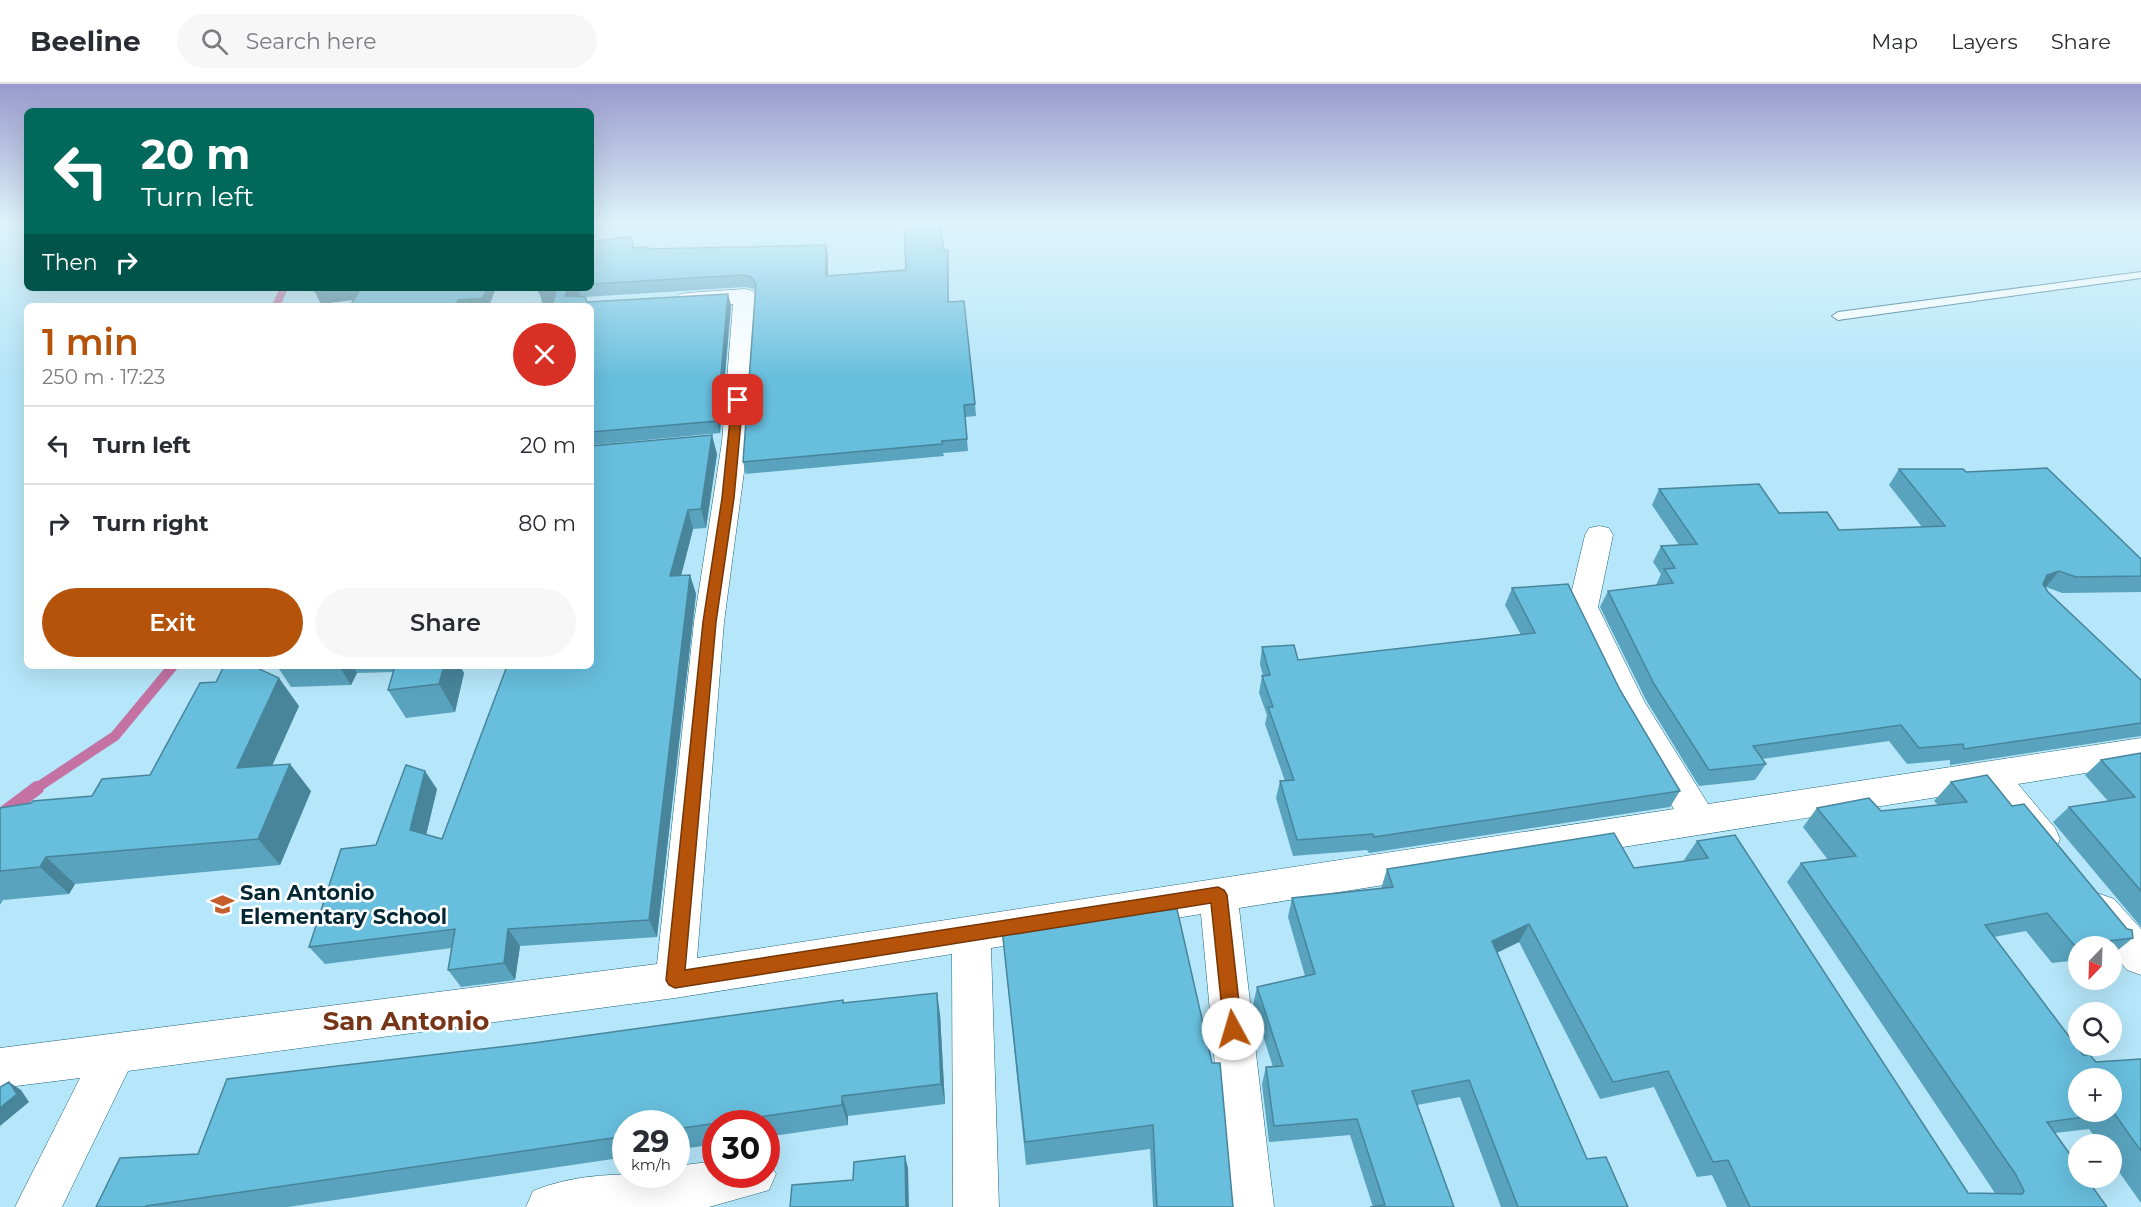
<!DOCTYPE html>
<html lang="en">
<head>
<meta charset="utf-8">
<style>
	:root { --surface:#fff; --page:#f7f7f7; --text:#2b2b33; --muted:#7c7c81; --line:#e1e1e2; --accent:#b45309 }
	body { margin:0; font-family:Montserrat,sans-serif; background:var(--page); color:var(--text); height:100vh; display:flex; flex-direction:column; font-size:22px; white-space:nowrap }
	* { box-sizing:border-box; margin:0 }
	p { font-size:20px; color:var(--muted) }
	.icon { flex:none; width:33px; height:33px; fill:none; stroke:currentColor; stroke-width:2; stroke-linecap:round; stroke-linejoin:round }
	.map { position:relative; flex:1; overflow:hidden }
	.drawer { position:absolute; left:24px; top:219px; width:570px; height:366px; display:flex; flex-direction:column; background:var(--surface); border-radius:9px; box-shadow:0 6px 24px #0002 }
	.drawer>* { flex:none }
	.banner { position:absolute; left:24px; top:24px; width:570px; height:183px; border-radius:9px; box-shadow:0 6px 24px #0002; background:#00695c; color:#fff; overflow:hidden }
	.needle { width:39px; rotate:203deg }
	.buttons { position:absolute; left:2068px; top:852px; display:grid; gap:12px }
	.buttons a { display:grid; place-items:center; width:54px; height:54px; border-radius:50%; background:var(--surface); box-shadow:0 6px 24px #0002; font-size:30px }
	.speed { position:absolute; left:612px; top:1026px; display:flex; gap:12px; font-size:30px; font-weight:700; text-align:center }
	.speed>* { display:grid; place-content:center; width:78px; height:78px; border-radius:50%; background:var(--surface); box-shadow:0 6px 24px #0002; line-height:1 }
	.speed small { font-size:15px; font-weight:400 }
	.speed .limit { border:9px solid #d22; background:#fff; color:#111 }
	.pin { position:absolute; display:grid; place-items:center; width:51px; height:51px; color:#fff; margin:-26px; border-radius:12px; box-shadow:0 3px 9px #0006 }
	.me { position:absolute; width:66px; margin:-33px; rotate:354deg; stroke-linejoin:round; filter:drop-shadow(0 0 4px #0008) }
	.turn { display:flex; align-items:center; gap:21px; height:126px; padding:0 18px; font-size:27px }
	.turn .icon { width:78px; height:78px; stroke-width:2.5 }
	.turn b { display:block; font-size:42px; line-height:51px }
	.then { display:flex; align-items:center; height:57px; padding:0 18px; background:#0003; gap:12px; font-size:22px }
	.round { display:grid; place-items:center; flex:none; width:63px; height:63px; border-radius:32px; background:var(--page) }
	.summary { display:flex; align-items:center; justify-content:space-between; height:102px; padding:0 18px }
	h1 { font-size:36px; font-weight:600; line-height:45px; color:var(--accent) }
	.cta { display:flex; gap:12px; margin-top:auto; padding:12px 18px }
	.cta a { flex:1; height:69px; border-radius:36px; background:var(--accent); color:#fff; font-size:24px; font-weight:600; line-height:69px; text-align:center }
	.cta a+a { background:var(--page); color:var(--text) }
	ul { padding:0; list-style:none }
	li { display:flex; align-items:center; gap:18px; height:78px; padding:0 18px; border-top:2px solid var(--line) }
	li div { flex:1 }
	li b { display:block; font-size:22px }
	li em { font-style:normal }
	header { display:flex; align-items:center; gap:36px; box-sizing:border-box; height:84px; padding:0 30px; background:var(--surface); border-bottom:2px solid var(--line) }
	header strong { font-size:28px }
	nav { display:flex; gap:33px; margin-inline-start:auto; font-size:21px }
	.search { width:420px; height:54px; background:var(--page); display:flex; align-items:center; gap:15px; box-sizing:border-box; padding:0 21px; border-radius:33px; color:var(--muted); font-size:22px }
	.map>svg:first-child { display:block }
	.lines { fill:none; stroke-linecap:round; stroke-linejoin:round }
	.stream-far2 { stroke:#c372a3; stroke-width:8 }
	.stream-far1 { stroke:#c372a3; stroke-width:10 }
	.stream { stroke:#c372a3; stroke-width:14 }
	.lane-casing { stroke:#1d6379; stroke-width:2 }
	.street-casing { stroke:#1d6379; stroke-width:1 }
	.lane { fill:#fff; fill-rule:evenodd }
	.street { fill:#fff; fill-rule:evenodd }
	.wall { fill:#59a3be }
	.shaded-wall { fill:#48859b }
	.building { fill:#67bedd; stroke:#48859b; stroke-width:1.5; fill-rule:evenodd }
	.route { fill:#b45309; stroke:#753606; stroke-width:1.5 }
	.labels { text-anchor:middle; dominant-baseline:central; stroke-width:5; stroke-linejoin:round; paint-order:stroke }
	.near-poi-label { font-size:21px; font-weight:bold; fill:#002733; stroke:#fefefe; text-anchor:start }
	.near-quarter-label { font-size:26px; font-weight:bold; fill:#763517; stroke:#fefefe }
</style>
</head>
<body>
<header>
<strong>Beeline</strong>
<div class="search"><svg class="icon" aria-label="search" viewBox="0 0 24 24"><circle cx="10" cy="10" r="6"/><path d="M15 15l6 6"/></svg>Search here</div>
<nav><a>Map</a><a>Layers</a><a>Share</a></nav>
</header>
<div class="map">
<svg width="2141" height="1123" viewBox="0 0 2141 1123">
	<rect width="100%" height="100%" fill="#b5e6f9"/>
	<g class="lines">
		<path class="stream-far2" d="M276 222 284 204"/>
		<path class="stream-far1" d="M35 705 115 652 173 582"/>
		<path class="stream" d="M0 732 37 704"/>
		<defs>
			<path id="lane" d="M2141 188V194L1838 236 1832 232 1838 228Z"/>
			<path id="street" d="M745 205 753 207 756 212 748 358 724 538 697 874 1674 725 1613 622 1568 523 1585 451 1589 444 1599 442 1609 444 1613 451 1598 523 1644 617 1708 720 2141 654V680L2018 700 2055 744 2060 755 2055 766 2042 770 2029 766 1982 706 1239 824 1274 1123H1228L1201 830 991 864 999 1123H953L952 870 675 914 128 987 62 1123H15L80 994 0 1004V964L657 880 694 538 722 358 733 220 686 223 678 221 675 216 678 211 686 209Z
				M2100 810 2114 815 2141 845V891L2127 886 2112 868V862H2107L2086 839 2081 827 2086 815Z
				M766 1073 776 1090 769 1106 709 1123H526L533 1107C578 1088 629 1090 676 1090V1082L716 1077V1090H766Z"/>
		</defs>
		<use href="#lane" class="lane-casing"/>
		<use href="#street" class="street-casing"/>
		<use href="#lane" class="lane"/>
		<use href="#street" class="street"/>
	</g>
	<path class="wall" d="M591 158 648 165 828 173V192L906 186 944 166 948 178 949 218 975 320 976 332 965 333 968 367 943 369 944 372 746 390 743 378 755 208 754 205 745 203 585 213 587 218 731 221 720 349 592 361 591 222 553 219 543 220 539 208 540 204H591Z
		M717 370 706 444 693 445 681 492 690 491 696 510 657 853 520 862 515 896 461 903 448 886 452 864 325 880 309 863 376 761 437 705 426 751 442 755Z
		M1899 385 1966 388 2141 492V508L2062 509 2046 503H2045L2048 508 2141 596V652L1950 681V676L1907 680 1889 657 1762 675 1766 680 1755 696 1699 702 1646 616 1600 523 1608 507 1656 501 1661 490 1653 478 1661 462 1679 461 1652 421 1659 405 1779 429 1839 446 1922 443 1889 401Z
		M1512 504 1620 606 1680 707 1670 723 1369 769 1367 766 1293 772 1276 714 1280 697H1285L1265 640 1267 631 1259 609 1262 592H1263L1260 580 1262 563 1298 576 1521 551 1505 521Z
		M277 582H460L464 589 455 628 406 634 388 606 394 588 357 589 351 601 291 603Z
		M299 622 272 681 311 707 280 781 75 800 69 810 3 816 0 821V724L92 712 150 691Z
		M2141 669V843L2053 738 2069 723 2108 717 2085 691 2101 676Z
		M1951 698 2012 722 2133 854 2112 871V862H2079V876L2052 879 2026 847 1994 853 2083 971 2096 978 2141 975V1119L2112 1078V1060H2100L2089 1045 2055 1049 2107 1123H1727L1712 1091 1697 1093 1654 1003 1600 1015 1519 858 1497 869 1587 1075 1628 1123H1501L1460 1013 1417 1021 1454 1123H1373L1350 1051 1269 1058 1262 1000 1266 983H1273L1253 921 1257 903 1305 892 1288 833 1292 814 1381 805 1387 785 1634 784 1685 777 1684 776 1697 757 1968 1109 1995 1110 1993 1106 1787 798 1801 779 1828 776 1803 743 1817 724 1881 727 1938 721 1934 717Z
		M1002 845 1233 1123H1153L1150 1065 1026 1081Z
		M844 919 940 930 945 1020 848 1032V1041L766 1053V1040H716V1060L676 1066V1040H626V1073L288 1123H96L198 1070 533 959Z"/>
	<path class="shaded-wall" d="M826 161 828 173V204L826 192Z
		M348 204H363L368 214 321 220 315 208Z
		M487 204H496L489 222H456L458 216Z
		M567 204H578L581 213 565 212Z
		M556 206 560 218 543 220 539 208Z
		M728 210 731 221 720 349 717 337Z
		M712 351 717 370 706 444 701 425Z
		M688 426 693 445 676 511 670 492Z
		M2059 487 2046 503 2034 507 2047 491Z
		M690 491 696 510 657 853 649 836Z
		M339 582H353L357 589 351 601Z
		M444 582H460L464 589 455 628 439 600Z
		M279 594 299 622 259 711 237 684Z
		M290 680 311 707 280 781 258 755Z
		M425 687 437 705 423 764 410 746Z
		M46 773 75 800 69 810 40 783Z
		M1529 840 1519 858 1483 875 1492 857Z
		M508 845 520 862 515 896 504 879Z
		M937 909 940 930 945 1020 941 1000Z
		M9 998 21 1006 29 1018 0 1042V1024Z
		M842 1012 848 1032V1041L842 1021Z
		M905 1072 908 1084 909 1123H906Z"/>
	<path class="building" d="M904 138H940L944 166H948V218L964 217 975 320 964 321 967 355 942 357V360L743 378 756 200 751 193 742 191 591 200V158L631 152 633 164 648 163 647 165 826 161V192L906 186Z
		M317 204H348L315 208Z
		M361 204H487L483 214 458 216 456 222H350Z
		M540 204H568L565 212 585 213 587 218 728 210 717 337 591 348V222H552L556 206 539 208Z
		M712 351 701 425 688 426 670 492 690 491 649 836 508 845 504 879 448 886 455 845 309 863 341 765 376 761 406 681 425 687 410 746 442 755 507 582H591V362Z
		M2047 384 2141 475V492L2076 493 2059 487 2047 491 2043 500 2048 508 2141 596V639L1964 665 1963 660 1919 664 1901 641 1753 662 1766 680 1709 686 1654 600 1608 507 1673 499 1664 485 1675 484 1661 462 1697 460 1659 405 1759 400 1779 429 1827 428 1839 446 1945 442 1899 385H1963L1966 388Z
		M1568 500 1620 606 1680 707 1374 753 1373 750 1297 756 1280 697 1294 696 1268 623H1273L1262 592 1270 591 1262 563 1294 561 1298 576 1535 549 1512 504Z
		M224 582H253L279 594 237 684 290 680 258 755 46 773 40 783 0 787V724L31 719 33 717 92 712 102 695 150 691 200 599 216 598Z
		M395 582H444L439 600 388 606Z
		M2141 669V807L2069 723 2135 713 2101 676Z
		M1987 691 2012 722 2024 720 2127 845 2132 846 2133 854 2074 861 2047 829 1985 841 2083 971H2090L2096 978 2141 975V1067L2114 1029 2047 1038 2079 1083V1094H2086L2107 1123H1750L1728 1076 1713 1078 1668 987 1613 998 1529 840 1492 857 1587 1075 1606 1073 1628 1123H1518L1469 996 1412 1007 1454 1123H1370L1385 1121 1357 1035 1274 1042 1266 983 1283 982 1257 903 1315 890 1292 814 1393 803 1387 785 1614 749 1634 784 1708 774 1697 757 1735 751 1968 1109 2022 1110 2024 1107 2016 1091 1801 779 1856 772 1817 724 1869 714 1881 727 1967 718 1951 698ZM2079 994H2112V1028H2079Z
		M1177 825 1212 979H1220L1233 1123H1157L1153 1041 1025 1058 1002 845Z
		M937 909 941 1000 842 1012V1021L676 1045V1040H626V1052L146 1122 145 1123H96L120 1074 198 1070 227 995 533 959 843 916V919Z
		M9 998 17 1010 0 1024V1003Z
		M905 1072 906 1123H790L792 1101 853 1096 854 1078Z"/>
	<linearGradient id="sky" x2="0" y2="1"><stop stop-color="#999acc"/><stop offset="0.47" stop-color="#def4fc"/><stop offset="1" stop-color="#def4fc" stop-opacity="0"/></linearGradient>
	<rect width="2141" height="295" fill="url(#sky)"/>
	<path class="route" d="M738 313 743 316 734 414 716 538 685 886 1218 803 1224 806 1227 811 1242 945 1239 951 1233 953 1226 951 1224 945 1211 819 675 904 669 901 666 896 703 538 722 414 732 316Z"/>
	<defs>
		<symbol id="school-bare" viewBox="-9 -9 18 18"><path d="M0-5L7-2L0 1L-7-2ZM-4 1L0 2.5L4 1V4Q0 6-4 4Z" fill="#c45e2f" stroke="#fefefe" stroke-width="2.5" paint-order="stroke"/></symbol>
	</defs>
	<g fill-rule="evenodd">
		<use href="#school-bare" x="206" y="804" width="33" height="33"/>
	</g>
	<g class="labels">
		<g class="near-poi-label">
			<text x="240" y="808">San Antonio<tspan x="240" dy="24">Elementary School</tspan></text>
		</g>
		<g class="near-quarter-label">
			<text x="406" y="937">San Antonio</text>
		</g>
	</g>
</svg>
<div class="buttons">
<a><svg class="needle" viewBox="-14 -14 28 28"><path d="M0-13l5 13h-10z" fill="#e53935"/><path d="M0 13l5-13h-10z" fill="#7c7c81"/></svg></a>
<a><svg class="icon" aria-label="search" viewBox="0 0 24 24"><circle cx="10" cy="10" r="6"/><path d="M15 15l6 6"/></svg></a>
<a>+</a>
<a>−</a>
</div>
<div class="speed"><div>29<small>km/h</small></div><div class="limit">30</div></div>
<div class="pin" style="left:738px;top:316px;background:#d93025"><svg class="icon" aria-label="arrive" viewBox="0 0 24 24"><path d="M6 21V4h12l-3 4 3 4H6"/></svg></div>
<svg class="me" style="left:1233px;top:945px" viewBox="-20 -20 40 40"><circle r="19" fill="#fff"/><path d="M0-13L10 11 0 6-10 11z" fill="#b45309"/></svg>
<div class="banner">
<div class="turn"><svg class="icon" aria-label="left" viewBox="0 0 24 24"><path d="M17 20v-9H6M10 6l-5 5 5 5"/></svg><div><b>20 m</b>Turn left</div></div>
<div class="then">Then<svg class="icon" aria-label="right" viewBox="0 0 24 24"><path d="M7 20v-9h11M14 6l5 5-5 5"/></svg></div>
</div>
<section class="drawer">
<div class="summary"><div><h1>1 min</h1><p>250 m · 17:23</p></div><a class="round" style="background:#d93025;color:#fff"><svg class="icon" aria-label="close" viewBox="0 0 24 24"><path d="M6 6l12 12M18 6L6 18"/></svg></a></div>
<ul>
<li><svg class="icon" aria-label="left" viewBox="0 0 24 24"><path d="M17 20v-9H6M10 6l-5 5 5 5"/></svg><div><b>Turn left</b></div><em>20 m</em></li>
<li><svg class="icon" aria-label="right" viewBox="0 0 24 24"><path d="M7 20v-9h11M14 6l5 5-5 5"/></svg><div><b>Turn right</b></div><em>80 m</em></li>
</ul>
<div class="cta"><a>Exit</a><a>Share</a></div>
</section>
</div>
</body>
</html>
